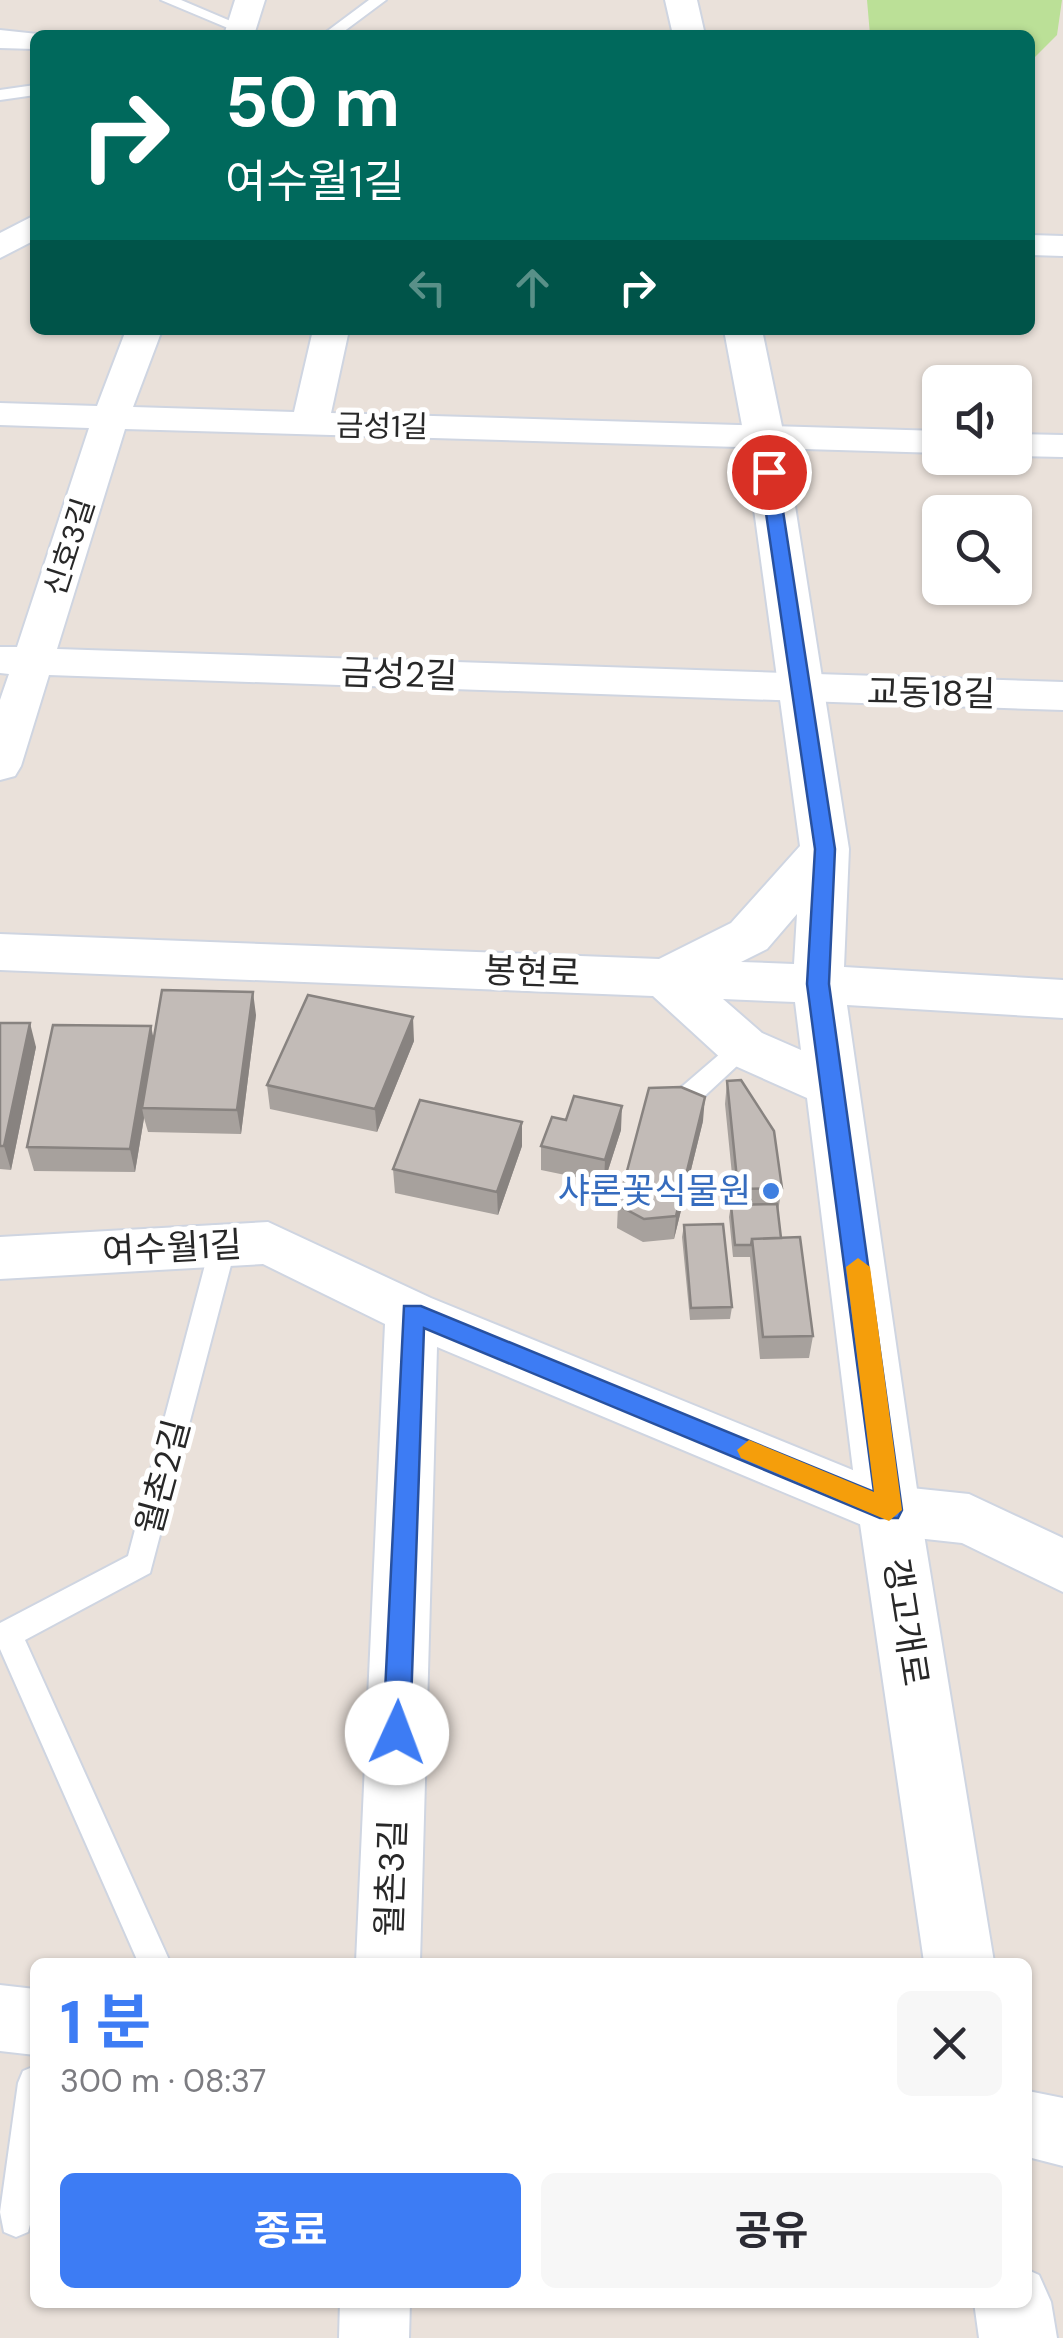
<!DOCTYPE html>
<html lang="ko">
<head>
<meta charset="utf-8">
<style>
	:root { --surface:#fff; --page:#f7f7f7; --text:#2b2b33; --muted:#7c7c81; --accent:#3d7cf4 }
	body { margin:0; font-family:"DM Sans","Noto Sans KR",sans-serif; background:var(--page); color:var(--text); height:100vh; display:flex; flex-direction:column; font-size:38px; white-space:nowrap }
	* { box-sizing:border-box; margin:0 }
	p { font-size:32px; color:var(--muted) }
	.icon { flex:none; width:55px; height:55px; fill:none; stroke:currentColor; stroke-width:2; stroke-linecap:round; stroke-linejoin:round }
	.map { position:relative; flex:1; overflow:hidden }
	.panel { position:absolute; left:30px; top:1958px; width:1002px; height:350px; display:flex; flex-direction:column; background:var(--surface); border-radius:15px; box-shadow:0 2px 8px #0004 }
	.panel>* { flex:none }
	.hud { position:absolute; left:30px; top:30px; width:1005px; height:305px; border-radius:15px; box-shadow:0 2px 8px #0004; background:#00695c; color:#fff; overflow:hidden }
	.tools { position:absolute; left:922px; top:365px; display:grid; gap:20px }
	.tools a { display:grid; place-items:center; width:110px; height:110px; border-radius:15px; background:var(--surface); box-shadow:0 2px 8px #0004; font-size:50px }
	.pin { position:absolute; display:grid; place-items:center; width:85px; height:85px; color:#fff; margin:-42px; border:5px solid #fff; border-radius:50%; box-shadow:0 2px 10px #0007 }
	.me { position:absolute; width:110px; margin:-55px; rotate:2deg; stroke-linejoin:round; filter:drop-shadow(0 0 8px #0008) }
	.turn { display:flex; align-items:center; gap:35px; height:210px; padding:0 30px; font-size:45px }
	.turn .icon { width:130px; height:130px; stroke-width:2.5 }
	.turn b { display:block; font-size:70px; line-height:85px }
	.lanes { display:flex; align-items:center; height:95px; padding:0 30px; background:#0003; justify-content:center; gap:50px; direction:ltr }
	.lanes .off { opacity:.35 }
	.round { display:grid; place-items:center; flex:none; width:105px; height:105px; border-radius:15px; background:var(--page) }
	.overview { display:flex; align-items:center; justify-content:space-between; height:170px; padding:0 30px }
	h1 { font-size:60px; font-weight:700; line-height:75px; color:var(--accent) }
	.cta { display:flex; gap:20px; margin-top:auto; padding:20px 30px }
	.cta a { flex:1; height:115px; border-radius:15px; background:var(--accent); color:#fff; font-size:40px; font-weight:700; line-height:115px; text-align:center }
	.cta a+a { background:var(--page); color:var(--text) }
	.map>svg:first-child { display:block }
	.green { fill:#bbe097 }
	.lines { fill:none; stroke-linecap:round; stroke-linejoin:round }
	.lane-casing { stroke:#cfd5e1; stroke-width:4 }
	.street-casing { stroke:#cfd5e1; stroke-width:4 }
	.secondary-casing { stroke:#cfd5e1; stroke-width:4 }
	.lane { fill:#fff; fill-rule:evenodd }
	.street { fill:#fff; fill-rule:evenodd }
	.secondary { fill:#fff; fill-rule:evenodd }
	.wall { fill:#a7a19d }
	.shaded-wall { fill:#888380 }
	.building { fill:#c2bbb7; stroke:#888380; stroke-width:2.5 }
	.route { fill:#3d7cf4; stroke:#28519f; stroke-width:2.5 }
	.slow { fill:#f59e0b }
	.shop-dot { fill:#3f7fe0; stroke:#fff; stroke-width:4 }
	.labels { text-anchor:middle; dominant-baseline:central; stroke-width:10; stroke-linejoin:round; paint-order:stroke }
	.far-street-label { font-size:30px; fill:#282828; stroke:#fff }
	.street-label { font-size:35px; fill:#282828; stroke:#fff }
	.shop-label { font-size:35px; fill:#366cbe; stroke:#fff; text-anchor:end }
</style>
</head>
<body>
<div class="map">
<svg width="1063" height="2338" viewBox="0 0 1063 2338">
	<rect width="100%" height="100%" fill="#eae1da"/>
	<path class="green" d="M867 0H1062L1057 35 1030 62V35H870Z"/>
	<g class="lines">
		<defs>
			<path id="lane" d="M161 0H181L247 28 235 31Z
				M369 0H386L339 35H322Z
				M35 85V95L0 100V90Z
				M743 1038 755 1047 751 1053 696 1104H678L675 1097 678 1090 735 1041Z
				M223 1236 232 1239 236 1246 150 1573 25 1640 170 1962H138L0 1649V1623L128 1556 210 1246 214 1239Z
				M35 2066V2206L28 2232 16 2237 4 2232 0 2212 18 2083 23 2071Z"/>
			<path id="street" d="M235 0H265L254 35H224Z
				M0 30 47 35H35V49L0 48Z
				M35 215V240L0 258V233Z
				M1030 235 1063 236V256L1030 255Z
				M126 330H162L133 407 294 412 313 330H349L331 413 940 431V453L125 429 57 649 1063 682V710L49 675 21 766 15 776 0 780V700L9 674 0 673V647H17L89 428 0 425V403L97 406Z
				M1015 434 1063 435V457L1015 456Z
				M268 1222 431 1298 892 1486 969 1494 1063 1538V1592L962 1543 889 1535 869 1528 437 1347 420 1962H356L385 1324 263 1264 0 1279V1237Z
				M0 1985 35 1989V2055L0 2051Z
				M1028 2091 1063 2098V2166L1028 2157Z
				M340 2302H410L409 2338H339Z"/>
			<path id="secondary" d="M665 0H697L705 35H673Z
				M724 330H762L784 436 849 849 844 967 1063 980V1018L847 1005 920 1510 994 1962H924L858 1510 807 1098 724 1061 653 996 0 970V934L659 959 731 923 800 846 744 436ZM797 914 794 964 741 962 767 949ZM723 999 795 1002 801 1050 762 1033Z
				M1028 2270 1039 2275 1051 2302 1057 2338H979L974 2302H1028Z"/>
		</defs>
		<use href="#lane" class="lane-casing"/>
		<use href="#street" class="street-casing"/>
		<use href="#secondary" class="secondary-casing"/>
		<use href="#lane" class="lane"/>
		<use href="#street" class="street"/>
		<use href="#secondary" class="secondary"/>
	</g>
	<path class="wall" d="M256 1015 241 1134 148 1132 144 1118 135 1172 34 1171 27 1147 154 1039Z
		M0 1023 36 1047 11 1170 0 1169Z
		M414 1041 377 1132 270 1109 267 1085Z
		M727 1081 782 1188 778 1211 781 1238 813 1336 809 1358 760 1359 750 1257H733L729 1217 731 1205H735L725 1104Z
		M703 1121 674 1239 643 1242 617 1228 618 1205Z
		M621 1130 604 1183 541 1170V1146Z
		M522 1146 498 1215 395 1193 393 1169Z
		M684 1225 732 1307 730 1319 690 1320 682 1237Z"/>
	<path class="shaded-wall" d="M253 992 256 1015 241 1134 237 1110Z
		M413 1017 414 1041 377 1132 375 1109Z
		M30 1023 36 1047 11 1170 4 1146Z
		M151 1026 156 1050 142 1108 144 1118 135 1172 130 1149Z
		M705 1097 703 1121 674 1239 676 1216Z
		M622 1106 621 1130 604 1183 605 1160Z
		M522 1122V1146L498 1215 497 1192Z"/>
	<path class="building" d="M162 990 253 992 237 1110 142 1108Z
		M308 995 413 1017 375 1109 267 1085Z
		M0 1023H30L4 1146H0Z
		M53 1025 151 1026 130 1149 27 1147Z
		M741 1080 774 1131 782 1188 738 1189 727 1081Z
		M681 1087 705 1097 676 1216 644 1219 618 1205 649 1088Z
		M574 1096 622 1106 605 1160 541 1146 552 1117 566 1120Z
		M420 1100 522 1122 497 1192 393 1169Z
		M777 1204 781 1238 752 1239 751 1245H735L731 1205Z
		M723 1224 732 1307 691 1308 684 1225Z
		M800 1237 813 1336 763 1337 752 1239Z"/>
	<path class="route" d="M769 467 777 472 835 849 829 984 902 1510 898 1518H880L424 1328 410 1733 406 1742 397 1746 387 1742 383 1733 404 1306H421L874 1492 807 984 815 849 760 472Z"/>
	<path class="slow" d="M858 1258 870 1267 902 1510 889 1521 741 1458 737 1450 749 1440 874 1492 846 1267Z"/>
	<circle class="shop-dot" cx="771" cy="1191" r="10"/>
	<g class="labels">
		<g class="far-street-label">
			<text transform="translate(382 426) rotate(1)">금성1길</text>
			<text transform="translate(69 547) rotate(-72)">신호3길</text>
		</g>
		<g class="street-label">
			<text transform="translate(399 674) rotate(2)">금성2길</text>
			<text transform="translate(931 693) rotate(1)">교동18길</text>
			<text transform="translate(532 972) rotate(2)">봉현로</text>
			<text transform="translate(172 1248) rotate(-3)">여수월1길</text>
			<text transform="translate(163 1477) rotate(-75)">월촌2길</text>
			<text transform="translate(906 1622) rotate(81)">갱고개로</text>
			<text transform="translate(391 1878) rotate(-88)">월촌3길</text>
		</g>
		<g class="shop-label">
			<text x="751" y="1191">샤론꽃식물원</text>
		</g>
	</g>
</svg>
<div class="tools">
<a><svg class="icon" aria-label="sound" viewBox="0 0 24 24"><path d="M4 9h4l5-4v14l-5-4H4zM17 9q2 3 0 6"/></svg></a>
<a><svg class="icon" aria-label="search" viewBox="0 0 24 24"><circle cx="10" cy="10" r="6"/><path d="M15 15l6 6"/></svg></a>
</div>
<div class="pin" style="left:769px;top:472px;background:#d93025"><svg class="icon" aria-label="arrive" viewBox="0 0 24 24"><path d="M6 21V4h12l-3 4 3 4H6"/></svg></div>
<svg class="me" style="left:397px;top:1733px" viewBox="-20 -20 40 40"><circle r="19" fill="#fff"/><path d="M0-13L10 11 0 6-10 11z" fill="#3d7cf4"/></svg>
<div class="hud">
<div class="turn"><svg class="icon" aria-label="right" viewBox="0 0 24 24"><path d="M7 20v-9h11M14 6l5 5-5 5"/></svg><div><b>50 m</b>여수월1길</div></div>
<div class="lanes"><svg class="icon off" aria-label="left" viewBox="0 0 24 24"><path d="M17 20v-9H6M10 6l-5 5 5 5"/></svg><svg class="icon off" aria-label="ahead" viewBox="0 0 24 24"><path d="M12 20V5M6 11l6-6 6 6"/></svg><svg class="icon" aria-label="right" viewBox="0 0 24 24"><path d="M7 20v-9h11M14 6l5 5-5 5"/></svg></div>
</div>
<section class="panel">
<div class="overview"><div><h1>1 분</h1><p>300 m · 08:37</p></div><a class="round"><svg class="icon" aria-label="close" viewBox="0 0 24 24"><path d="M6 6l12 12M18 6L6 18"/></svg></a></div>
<div class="cta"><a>종료</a><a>공유</a></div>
</section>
</div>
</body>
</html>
